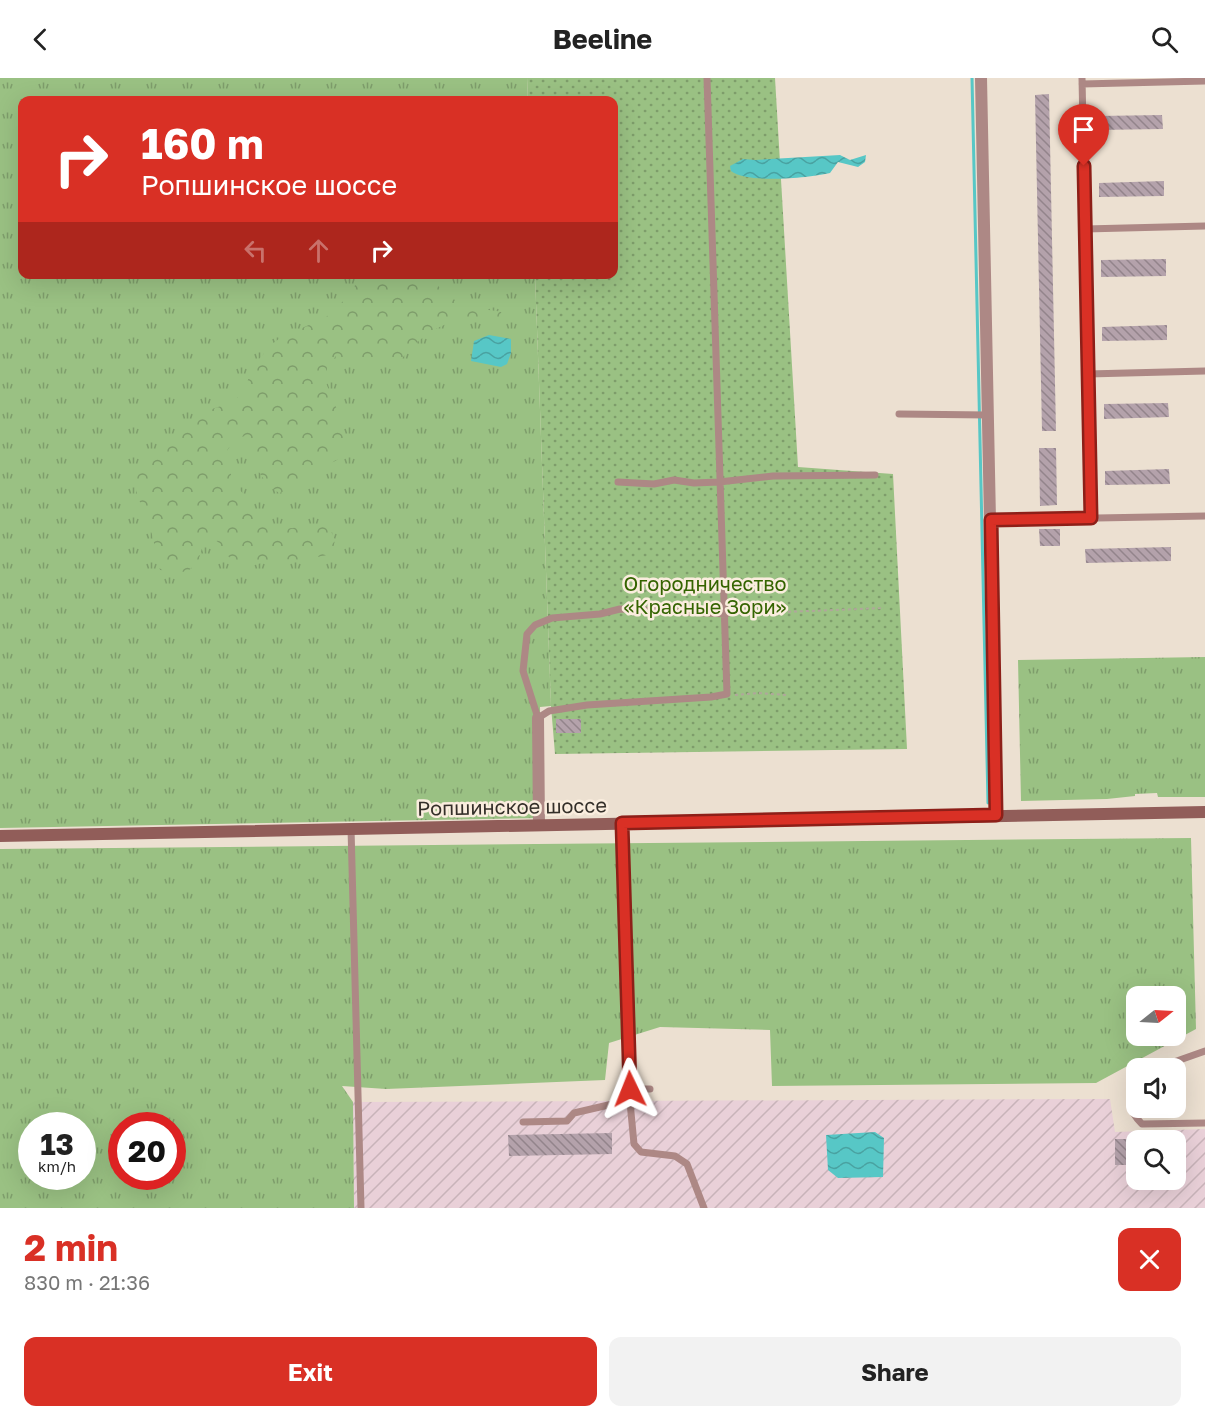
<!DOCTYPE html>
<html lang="en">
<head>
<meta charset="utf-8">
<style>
	:root { --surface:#fff; --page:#f2f2f2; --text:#222; --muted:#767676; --accent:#d93025 }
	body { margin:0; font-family:"Golos Text",sans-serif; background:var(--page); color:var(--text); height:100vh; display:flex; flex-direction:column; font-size:22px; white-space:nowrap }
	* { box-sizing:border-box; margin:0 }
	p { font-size:20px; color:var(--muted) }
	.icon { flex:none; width:33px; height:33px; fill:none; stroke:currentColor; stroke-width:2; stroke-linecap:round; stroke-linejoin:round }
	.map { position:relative; height:1130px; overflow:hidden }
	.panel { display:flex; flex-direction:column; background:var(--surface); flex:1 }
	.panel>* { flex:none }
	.top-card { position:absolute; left:18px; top:18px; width:600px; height:183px; border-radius:12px; box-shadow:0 6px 24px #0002; background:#d93025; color:#fff; overflow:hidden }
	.needle { width:39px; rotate:72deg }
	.buttons { position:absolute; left:1126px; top:908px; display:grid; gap:12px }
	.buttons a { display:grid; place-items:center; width:60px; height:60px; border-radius:12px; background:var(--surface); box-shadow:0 6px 24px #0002; font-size:30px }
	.speed { position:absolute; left:18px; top:1034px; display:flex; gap:12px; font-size:30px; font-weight:700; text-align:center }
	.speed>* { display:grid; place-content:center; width:78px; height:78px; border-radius:50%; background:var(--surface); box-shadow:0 6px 24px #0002; line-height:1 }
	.speed small { font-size:15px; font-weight:400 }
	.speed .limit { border:9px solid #d22; background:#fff; color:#111 }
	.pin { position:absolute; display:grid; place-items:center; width:51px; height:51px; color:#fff; margin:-62px -26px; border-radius:50% 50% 50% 0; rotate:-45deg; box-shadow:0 0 6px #0007 }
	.pin .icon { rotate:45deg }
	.me { position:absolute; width:66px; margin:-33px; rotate:358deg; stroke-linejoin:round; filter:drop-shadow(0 0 4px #0008) }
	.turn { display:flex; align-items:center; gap:21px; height:126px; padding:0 24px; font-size:27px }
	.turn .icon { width:78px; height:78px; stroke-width:2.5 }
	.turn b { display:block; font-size:42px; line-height:51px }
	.lanes { display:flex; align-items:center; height:57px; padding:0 24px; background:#0003; justify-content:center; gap:30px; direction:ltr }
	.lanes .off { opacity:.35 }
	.round { display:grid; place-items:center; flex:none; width:63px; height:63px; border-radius:12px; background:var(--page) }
	.overview { display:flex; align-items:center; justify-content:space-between; height:102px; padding:0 24px }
	h1 { font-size:36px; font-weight:700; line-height:45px; color:var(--accent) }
	.cta { display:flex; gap:12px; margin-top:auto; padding:12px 24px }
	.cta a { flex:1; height:69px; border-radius:12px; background:var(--accent); color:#fff; font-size:24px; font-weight:700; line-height:69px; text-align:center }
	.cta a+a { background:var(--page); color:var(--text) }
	header { display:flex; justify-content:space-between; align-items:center; height:78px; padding:0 24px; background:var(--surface); font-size:27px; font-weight:700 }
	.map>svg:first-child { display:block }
	.industrial { fill:url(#industrial-furrows); fill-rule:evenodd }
	.grass { fill:url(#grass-tufts); fill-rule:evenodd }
	.forest { fill:url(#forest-crowns) }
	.garden { fill:url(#garden-dots) }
	.water { fill:url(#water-waves) }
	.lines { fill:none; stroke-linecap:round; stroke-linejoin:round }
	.stream { stroke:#57c7c6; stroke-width:3 }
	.building { fill:url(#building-back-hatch) }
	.path { stroke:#b0a79b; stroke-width:2; stroke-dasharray:3 3; stroke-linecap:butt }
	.service { stroke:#ad8885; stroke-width:7 }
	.minor { stroke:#ad8885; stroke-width:12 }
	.secondary { stroke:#915d59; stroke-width:12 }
	.route-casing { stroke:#8d1f18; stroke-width:15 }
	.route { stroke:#d93025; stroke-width:10 }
	.labels { text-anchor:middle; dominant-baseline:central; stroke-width:5; stroke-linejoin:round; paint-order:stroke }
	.park-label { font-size:20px; fill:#346400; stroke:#faedde }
	.street-label { font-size:20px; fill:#342f29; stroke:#faedde }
</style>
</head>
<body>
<header><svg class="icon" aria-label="back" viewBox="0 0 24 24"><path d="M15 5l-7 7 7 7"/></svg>Beeline<svg class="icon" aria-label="search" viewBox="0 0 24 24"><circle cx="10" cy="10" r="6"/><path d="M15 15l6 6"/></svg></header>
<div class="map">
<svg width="1205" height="1130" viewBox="0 0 1205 1130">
	<defs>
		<pattern id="industrial-furrows" width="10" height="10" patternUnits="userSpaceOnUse" patternTransform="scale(1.5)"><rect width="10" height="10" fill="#e9d0d8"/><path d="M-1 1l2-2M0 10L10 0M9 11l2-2" fill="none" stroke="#c8b3b9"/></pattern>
		<pattern id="grass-tufts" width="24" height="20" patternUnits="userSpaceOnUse" patternTransform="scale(1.5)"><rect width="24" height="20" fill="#9ac183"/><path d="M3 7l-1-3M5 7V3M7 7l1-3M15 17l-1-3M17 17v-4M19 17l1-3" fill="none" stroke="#7e9d6b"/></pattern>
		<pattern id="forest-crowns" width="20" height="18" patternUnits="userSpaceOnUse" patternTransform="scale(1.5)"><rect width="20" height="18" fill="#9ac183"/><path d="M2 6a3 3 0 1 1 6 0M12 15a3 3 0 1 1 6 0" fill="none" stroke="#7e9d6b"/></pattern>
		<pattern id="garden-dots" width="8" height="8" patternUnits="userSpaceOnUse" patternTransform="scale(1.5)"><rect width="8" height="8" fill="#9ac183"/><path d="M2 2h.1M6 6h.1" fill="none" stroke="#7e9d6b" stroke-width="1.8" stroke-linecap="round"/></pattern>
		<pattern id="water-waves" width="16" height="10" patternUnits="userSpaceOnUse" patternTransform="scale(1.5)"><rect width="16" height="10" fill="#57c7c6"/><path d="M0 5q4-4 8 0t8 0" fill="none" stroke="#49a2a1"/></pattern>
		<pattern id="building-back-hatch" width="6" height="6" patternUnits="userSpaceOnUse" patternTransform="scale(1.5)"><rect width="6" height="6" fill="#b4a2ab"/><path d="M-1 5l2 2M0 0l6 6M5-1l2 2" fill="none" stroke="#93848b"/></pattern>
	</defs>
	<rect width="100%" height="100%" fill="#ece0d1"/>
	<path class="industrial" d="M1110 1021 1115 1054 1205 1051V1130H354L353 1024ZM1137 1062H1176V1101H1137Z"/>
	<path class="grass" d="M0 0H527L528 22H22V196L535 197 551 628 540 629 541 740 0 750Z
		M1205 579V719H1158L1157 715 1135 716V718L1107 721 1021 723 1018 582Z
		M1191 760 1196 951 1096 1005 772 1008 770 952 660 949 609 965 605 1002 386 1011 342 1008 353 1024 354 1130H0V771ZM1137 918H1176V957H1137ZM32 1047H82V1098H32ZM122 1047H172V1098H122Z"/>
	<path class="forest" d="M363 197H429C439 210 454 225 471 229 481 232 489 231 501 234L504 243 499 248C470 243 453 238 428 256 423 260 417 263 413 268 407 274 401 284 392 285 374 287 354 281 336 278L327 289 326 305 343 346 345 363 344 378 317 393 308 406 279 415C255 398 255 384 246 357L233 364 224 377 234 405 245 418 259 444 270 453 314 447 329 449 335 462 332 476 303 482 275 481 248 489 234 486 218 464 206 456 198 484 187 494 160 492C156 477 154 461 149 446 144 432 132 411 135 396 138 381 153 373 166 369L172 357 193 341 206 333 233 324 243 314 254 287 272 266 283 258 323 241 336 232Z"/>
	<path class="garden" d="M527 0H775L798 389 893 396 907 671 555 676 551 628 535 197 614 196V22H528Z"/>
	<path class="water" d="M840 77 850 82 866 77 865 84 858 89 838 84 830 95C809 100 748 106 731 93L730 88 743 81 755 82Z
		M489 257 511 261V275L507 286 501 289 471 283 474 263Z
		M875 1054 884 1060 883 1099 838 1100 828 1092 826 1057Z"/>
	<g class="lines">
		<path class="stream" d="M972 0 988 725"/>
	</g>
	<path class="building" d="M1049 16 1056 353H1042L1035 17Z
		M1162 37 1163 51 1098 52V38Z
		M1164 103V118L1099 119V105Z
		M1166 181V198L1101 199V182Z
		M1167 247V262L1102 263V249Z
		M1168 325 1169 339 1104 341V326Z
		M1039 370H1056L1057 427 1040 428Z
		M1169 391 1170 406 1105 407V393Z
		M1039 451H1060V468H1040Z
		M1171 469V483L1086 485 1085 471Z
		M556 641H581V655H556Z
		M612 1055V1076L509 1078 508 1057Z
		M1115 1061H1137V1087H1115Z"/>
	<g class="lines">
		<path class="path" d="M734 536 884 530
			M735 617 758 615 786 617"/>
		<path class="service" d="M707 0 727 616 711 619 587 627 549 633 538 640 523 593 527 556 535 547 552 540 600 536 620 531 726 536
			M1082 0 1091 440
			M1082 6 1205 3
			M1085 151 1205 148
			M1088 296 1205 293
			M899 336 988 337
			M618 404 654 406 674 402 694 405 719 404 773 398 875 397
			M991 442 1205 438
			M622 745 630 1024 634 1066 641 1074 675 1078 687 1086 704 1130
			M351 750 361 1130
			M1157 990 1205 973
			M1137 1003C1125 1019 1128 1032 1142 1046L1205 1045
			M630 1011H650
			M523 1044 567 1043 574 1035 617 1025 630 1024"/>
		<path class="minor" d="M981 0 996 737
			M538 640 539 747"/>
		<path class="secondary" d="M0 758 1205 734"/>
	</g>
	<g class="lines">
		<defs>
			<path id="route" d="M630 1011 622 745 996 737 991 442 1091 440 1084 88"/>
		</defs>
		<use href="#route" class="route-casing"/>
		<use href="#route" class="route"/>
	</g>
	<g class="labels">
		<g class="park-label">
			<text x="705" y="505">Огородничество<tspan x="705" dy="23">«Красные Зори»</tspan></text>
		</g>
		<g class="street-label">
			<text transform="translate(512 728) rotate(-1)">Ропшинское шоссе</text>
		</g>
	</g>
</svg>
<div class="buttons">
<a><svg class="needle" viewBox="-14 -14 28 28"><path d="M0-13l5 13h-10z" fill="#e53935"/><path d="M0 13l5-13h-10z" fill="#767676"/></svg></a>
<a><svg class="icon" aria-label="sound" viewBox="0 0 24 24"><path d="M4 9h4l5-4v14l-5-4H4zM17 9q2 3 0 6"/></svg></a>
<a><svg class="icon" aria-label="search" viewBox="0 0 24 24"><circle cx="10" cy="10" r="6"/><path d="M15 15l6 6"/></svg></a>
</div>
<div class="speed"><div>13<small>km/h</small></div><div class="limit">20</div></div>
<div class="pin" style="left:1084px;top:88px;background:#d93025"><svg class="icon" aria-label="arrive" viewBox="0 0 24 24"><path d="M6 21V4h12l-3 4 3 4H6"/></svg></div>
<svg class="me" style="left:630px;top:1011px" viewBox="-20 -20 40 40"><path d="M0-17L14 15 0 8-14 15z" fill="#d93025" stroke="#fff" stroke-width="4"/></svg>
<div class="top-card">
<div class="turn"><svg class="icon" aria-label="right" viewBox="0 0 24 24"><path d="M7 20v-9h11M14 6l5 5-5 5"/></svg><div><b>160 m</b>Ропшинское шоссе</div></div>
<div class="lanes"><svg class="icon off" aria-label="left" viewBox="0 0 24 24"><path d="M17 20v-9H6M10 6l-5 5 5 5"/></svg><svg class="icon off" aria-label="ahead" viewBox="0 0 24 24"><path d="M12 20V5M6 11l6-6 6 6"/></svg><svg class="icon" aria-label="right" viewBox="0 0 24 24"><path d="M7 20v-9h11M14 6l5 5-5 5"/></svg></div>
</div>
</div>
<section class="panel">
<div class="overview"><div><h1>2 min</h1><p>830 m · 21:36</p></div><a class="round" style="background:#d93025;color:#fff"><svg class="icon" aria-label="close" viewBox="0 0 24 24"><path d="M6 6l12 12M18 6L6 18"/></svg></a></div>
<div class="cta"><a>Exit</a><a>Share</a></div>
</section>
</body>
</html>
